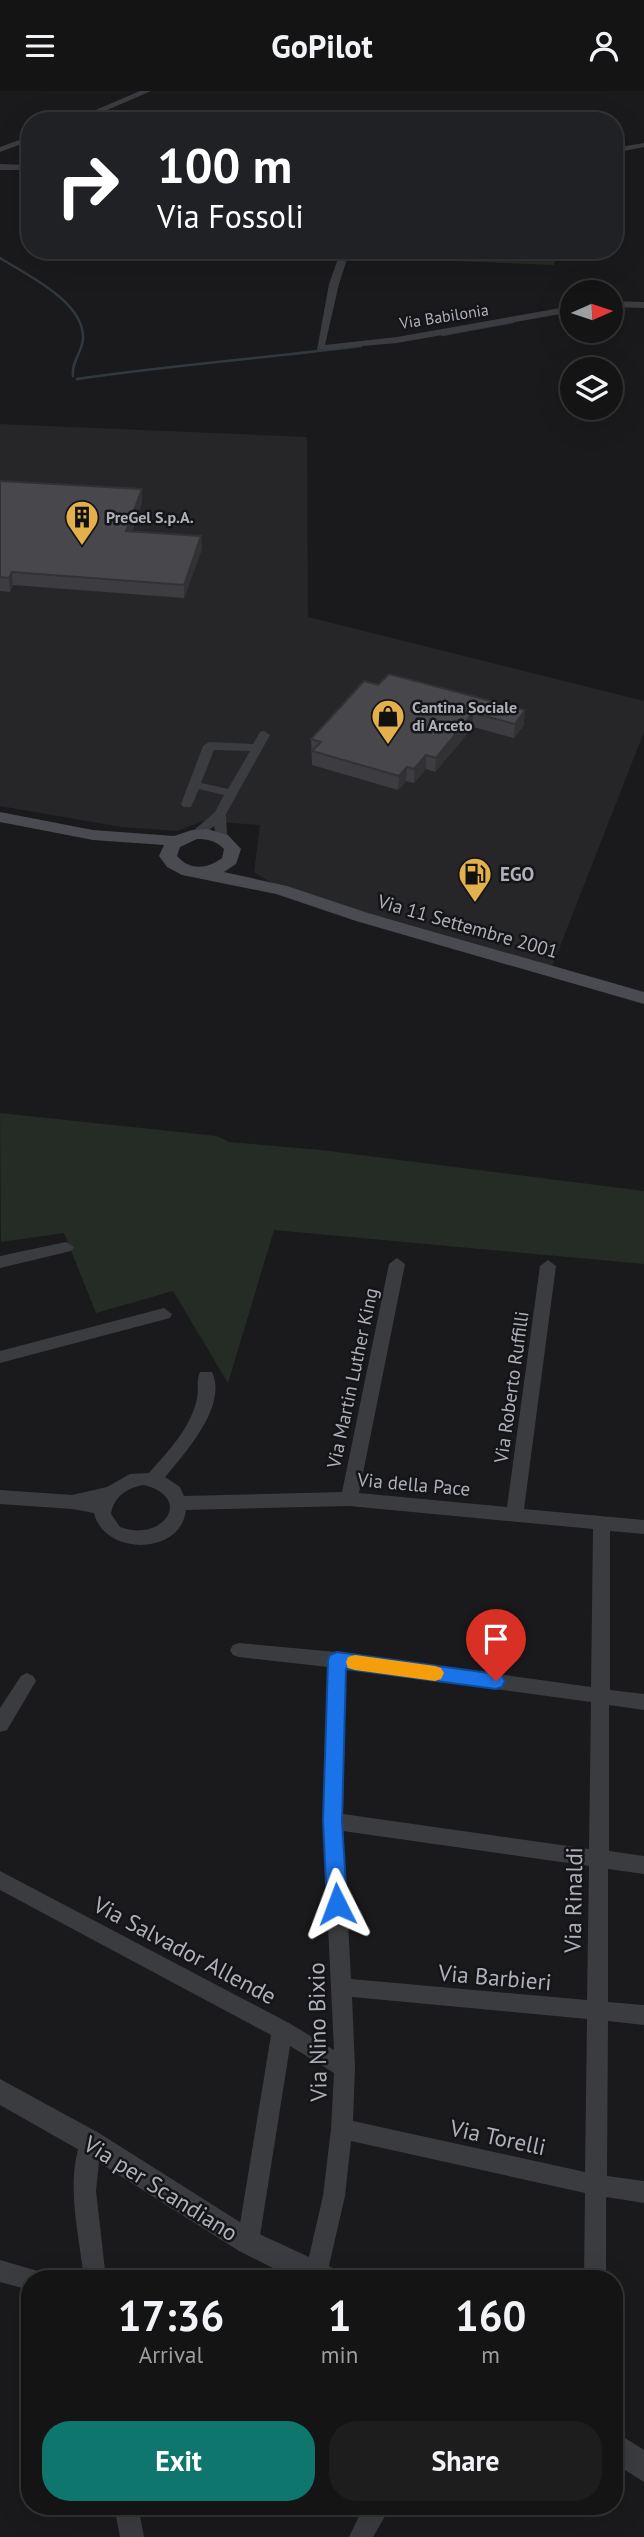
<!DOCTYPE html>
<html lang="en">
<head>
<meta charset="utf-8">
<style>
	:root { --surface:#141415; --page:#1d1d1e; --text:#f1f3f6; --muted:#9d9ea0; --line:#333334; --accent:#0f766e }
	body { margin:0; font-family:"PT Sans",sans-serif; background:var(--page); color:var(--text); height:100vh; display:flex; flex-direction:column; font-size:26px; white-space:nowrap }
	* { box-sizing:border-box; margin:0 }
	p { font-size:23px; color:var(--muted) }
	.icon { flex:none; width:38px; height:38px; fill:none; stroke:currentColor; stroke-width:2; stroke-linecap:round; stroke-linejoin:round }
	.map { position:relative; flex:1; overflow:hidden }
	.side { position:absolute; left:21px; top:2179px; width:602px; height:245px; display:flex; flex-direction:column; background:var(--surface); border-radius:28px; box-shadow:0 7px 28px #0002,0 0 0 2px var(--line) }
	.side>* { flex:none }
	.top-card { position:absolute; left:21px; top:21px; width:602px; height:147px; border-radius:28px; box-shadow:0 7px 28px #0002,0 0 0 2px var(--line); background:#202124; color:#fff; overflow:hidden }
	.needle { width:46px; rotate:87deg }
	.tools { position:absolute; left:560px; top:189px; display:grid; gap:14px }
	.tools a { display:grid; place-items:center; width:63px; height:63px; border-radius:50%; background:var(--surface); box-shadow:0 7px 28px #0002,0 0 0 2px var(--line); font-size:35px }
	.pin { position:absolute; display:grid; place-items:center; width:60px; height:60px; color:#fff; margin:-72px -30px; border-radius:50% 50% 50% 0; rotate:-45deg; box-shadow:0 0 7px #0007 }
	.pin .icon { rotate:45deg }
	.me { position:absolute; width:77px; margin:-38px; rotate:357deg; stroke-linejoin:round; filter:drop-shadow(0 0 5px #0008) }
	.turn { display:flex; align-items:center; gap:24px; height:147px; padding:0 21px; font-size:32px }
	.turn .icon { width:91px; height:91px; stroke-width:2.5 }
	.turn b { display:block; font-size:49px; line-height:60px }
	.eta { display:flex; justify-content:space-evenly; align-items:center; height:119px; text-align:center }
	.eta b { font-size:42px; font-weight:600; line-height:49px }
	.action { display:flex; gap:14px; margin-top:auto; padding:14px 21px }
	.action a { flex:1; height:80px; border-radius:28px; background:var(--accent); color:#fff; font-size:28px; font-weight:600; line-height:80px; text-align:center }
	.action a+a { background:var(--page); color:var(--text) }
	header { display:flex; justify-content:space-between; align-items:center; height:91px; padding:0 21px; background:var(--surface); font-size:32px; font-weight:600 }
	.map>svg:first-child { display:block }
	.built { fill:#262629 }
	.green { fill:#242c25 }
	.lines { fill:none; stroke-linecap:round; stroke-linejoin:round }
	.stream { stroke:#31393f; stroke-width:2.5 }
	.minor { fill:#3b3c40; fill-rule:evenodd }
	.tertiary { fill:#3b3c40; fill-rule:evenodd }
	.secondary { fill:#494b50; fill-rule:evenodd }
	.wall { fill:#3d3d41 }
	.shaded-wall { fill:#323235 }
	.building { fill:#47474c; stroke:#323235; stroke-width:2 }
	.route { fill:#1a73e8; stroke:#114b97; stroke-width:2 }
	.slow { fill:#f59e0b }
	.labels { text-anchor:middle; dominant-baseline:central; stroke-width:5; stroke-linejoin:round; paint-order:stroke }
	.far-street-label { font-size:16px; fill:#aeb1ba; stroke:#151517 }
	.far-poi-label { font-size:16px; font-weight:bold; fill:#aeb1ba; stroke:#151517; text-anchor:start }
	.poi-label { font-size:19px; font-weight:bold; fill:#aeb1ba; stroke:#151517; text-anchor:start }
	.street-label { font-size:19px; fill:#aeb1ba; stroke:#151517 }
	.near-street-label { font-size:23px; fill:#aeb1ba; stroke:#151517 }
</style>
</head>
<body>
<header><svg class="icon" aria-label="menu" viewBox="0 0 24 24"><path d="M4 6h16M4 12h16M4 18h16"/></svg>GoPilot<svg class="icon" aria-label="person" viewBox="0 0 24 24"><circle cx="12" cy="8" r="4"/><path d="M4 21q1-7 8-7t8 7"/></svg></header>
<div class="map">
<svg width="644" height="2446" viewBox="0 0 644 2446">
	<rect width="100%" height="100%" fill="#1a1a1c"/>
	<path class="built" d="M0 333 307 346 308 526 644 610V641L550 881 538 871 383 826 381 828 279 797 254 781 260 734 203 730 177 740 121 736 0 715Z"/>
	<path class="green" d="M354 159H556L554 174 352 166Z
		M0 1022 217 1045 229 1051 321 1059 644 1100V1173L274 1139 228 1292 173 1200 96 1222 64 1142 1 1151Z"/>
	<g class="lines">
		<path class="stream" d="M0 167C27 184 85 211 83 248 82 261 71 272 73 285
			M442 244 513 231
			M77 288C172 274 266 267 361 255"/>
		<path class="minor" d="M140 0H151L82 30H70Z
			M30 45V50L0 61V56Z
			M644 52V56L614 62V57Z
			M0 73 30 74V79H0Z
			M341 159H350L339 193 325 254 397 246 572 215V221L397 252 317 259 329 193Z
			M611 210 644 211V217L611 216Z
			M264 640 270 644 226 723 227 746 225 749H217L214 735 201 746H193V740L215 721 224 704 199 698 191 716H183L181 713 203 655 209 651 253 653 260 641ZM214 659 250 660 228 698 201 692Z
			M66 1151 74 1156 71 1160 0 1177V1165Z
			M397 1167 405 1173 359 1402 507 1416 540 1175 548 1169 556 1175 524 1418 644 1429V1443L610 1440V1599L644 1603V1619L609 1614V1760L644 1765V1783L608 1778V1911L644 1914V1934L608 1930 607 2085 644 2090V2112L606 2106V2188H584L585 2102 351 2050 345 2105 327 2183 325 2188H307L305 2183 323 2105 331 2038 334 1982 290 1955 259 2151 256 2159 248 2162 240 2159 237 2151 271 1944 0 1799V1780L289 1932 334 1959 323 1730 328 1576 239 1566 233 1564 230 1559 233 1554 239 1552 337 1561 591 1596 593 1438 349 1415 186 1419C181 1465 104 1465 94 1422L72 1418 0 1413V1399L72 1404 107 1396 130 1383 149 1382C169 1359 190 1338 197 1308 199 1299 196 1289 200 1281H212C228 1315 185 1362 165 1386L180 1396 184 1405 342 1401 389 1173ZM144 1394C195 1407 162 1452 120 1436L111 1423C114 1405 127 1397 144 1394ZM346 1578 591 1611 589 1758 343 1723ZM343 1740 589 1775 587 1909 351 1888ZM352 1906 587 1928 585 2081 353 2030 355 1977Z
			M164 1217 172 1223 170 1227 0 1272V1260Z
			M27 1582 33 1585 36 1590 7 1639 0 1641V1617L21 1585Z
			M90 2041 97 2044 101 2051 96 2100 106 2188H84C79 2142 64 2088 83 2044Z
			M0 2169 38 2180 41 2188H30V2199L0 2191Z
			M114 2415H138L144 2446H120Z
			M364 2415H391L373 2446H349Z"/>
		<path class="tertiary" d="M0 1988 99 2042 257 2142 335 2178 338 2188H295L239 2160 81 2060 0 2014Z
			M614 2340 644 2359V2391L614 2372Z"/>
		<path class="secondary" d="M0 721 93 739 174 745 192 739 207 738 228 744 241 758 236 773 224 781 287 795 368 822 644 901V913L356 830 276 803 182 784 167 776 159 765 164 754 93 749 0 731ZM197 748C208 748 216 750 224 758L222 767C207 778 190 780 177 765L180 756Z"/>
	</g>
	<path class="wall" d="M0 390 142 398V412L132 441 201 445 202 458 184 507 13 494 10 501 0 500Z
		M364 590 524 634 514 647 473 636 435 681 426 678 414 692 406 690 398 699 312 674 311 648Z"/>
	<path class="shaded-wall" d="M142 398V412L127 454 126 440Z
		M201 445 202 458 184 507V494Z
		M12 481 13 494 10 501 9 487Z
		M525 619 524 634 514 647 515 633Z
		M473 622V636L435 681 436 667Z
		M426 664V678L414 692V678Z
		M407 676 406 690 398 699 399 685Z"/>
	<path class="building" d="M0 390 142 398 126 440 201 445 184 494 12 481 9 487 0 486Z
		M389 583 525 619 515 633 473 622 436 667 426 664 414 678 407 676 399 685 312 660 321 651 311 648 364 590 378 594Z"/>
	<path class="route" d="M337 1561 496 1583 502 1585 505 1590 502 1596 496 1598 346 1578 342 1730 347 1813 344 1819 337 1822 330 1819 327 1813 323 1730 328 1569 330 1564Z"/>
	<path class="slow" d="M355 1564 435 1575 441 1577 444 1582 441 1588 435 1590 355 1579 348 1577 346 1571 348 1566Z"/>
	<defs>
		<symbol id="building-pin" viewBox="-11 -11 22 30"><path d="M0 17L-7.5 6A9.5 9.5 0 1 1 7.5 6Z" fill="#e3b04b" stroke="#151517"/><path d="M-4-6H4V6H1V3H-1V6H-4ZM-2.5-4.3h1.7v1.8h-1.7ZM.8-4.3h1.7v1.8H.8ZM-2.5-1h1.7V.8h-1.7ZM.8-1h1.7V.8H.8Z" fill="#111"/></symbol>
		<symbol id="shop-pin" viewBox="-11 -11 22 30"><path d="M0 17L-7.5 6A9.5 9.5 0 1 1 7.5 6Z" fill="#e3b04b" stroke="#151517"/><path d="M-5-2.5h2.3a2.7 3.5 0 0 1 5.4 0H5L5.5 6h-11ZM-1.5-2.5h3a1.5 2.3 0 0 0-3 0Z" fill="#111"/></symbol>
		<symbol id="fuel-pin" viewBox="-11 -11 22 30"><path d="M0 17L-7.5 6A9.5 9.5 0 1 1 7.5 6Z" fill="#e3b04b" stroke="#151517"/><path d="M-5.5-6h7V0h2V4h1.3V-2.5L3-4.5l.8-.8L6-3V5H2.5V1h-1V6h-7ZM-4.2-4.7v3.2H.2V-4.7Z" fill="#111"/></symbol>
	</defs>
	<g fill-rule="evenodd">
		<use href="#building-pin" x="63" y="407" width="38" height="52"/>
		<use href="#shop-pin" x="369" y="606" width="38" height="52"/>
		<use href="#fuel-pin" x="456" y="764" width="38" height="52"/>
	</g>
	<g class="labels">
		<g class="far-street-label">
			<text transform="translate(444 225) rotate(-9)">Via Babilonia</text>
		</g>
		<g class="far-poi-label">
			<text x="106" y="426">PreGel S.p.A.</text>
			<text x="412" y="616">Cantina Sociale<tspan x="412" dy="18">di Arceto</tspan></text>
		</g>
		<g class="poi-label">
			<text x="500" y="783">EGO</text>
		</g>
		<g class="street-label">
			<text transform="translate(468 835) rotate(16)">Via 11 Settembre 2001</text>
			<text transform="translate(352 1287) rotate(-78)">Via Martin Luther King</text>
			<text transform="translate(511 1296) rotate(-82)">Via Roberto Ruffilli</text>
			<text transform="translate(414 1393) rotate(5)">Via della Pace</text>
		</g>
		<g class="near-street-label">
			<text transform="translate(573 1809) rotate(-89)">Via Rinaldi</text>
			<text transform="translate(185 1859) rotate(28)">Via Salvador Allende</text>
			<text transform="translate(495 1886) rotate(5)">Via Barbieri</text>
			<text transform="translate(317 1941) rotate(-91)">Via Nino Bixio</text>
			<text transform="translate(498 2046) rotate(12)">Via Torelli</text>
			<text transform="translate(161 2097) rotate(32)">Via per Scandiano</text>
		</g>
	</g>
</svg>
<div class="tools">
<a><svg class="needle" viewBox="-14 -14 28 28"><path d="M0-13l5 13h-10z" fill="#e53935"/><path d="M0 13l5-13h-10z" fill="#9d9ea0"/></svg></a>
<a><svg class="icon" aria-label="layers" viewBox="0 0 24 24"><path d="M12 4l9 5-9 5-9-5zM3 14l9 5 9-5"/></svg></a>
</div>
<div class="pin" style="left:496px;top:1590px;background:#d93025"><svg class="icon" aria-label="arrive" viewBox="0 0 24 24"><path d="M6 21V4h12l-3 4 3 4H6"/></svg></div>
<svg class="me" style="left:337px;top:1813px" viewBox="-20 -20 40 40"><path d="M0-17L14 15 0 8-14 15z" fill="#1a73e8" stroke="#fff" stroke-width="4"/></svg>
<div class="top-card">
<div class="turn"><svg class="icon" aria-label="right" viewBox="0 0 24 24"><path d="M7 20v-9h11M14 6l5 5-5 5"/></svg><div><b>100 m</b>Via Fossoli</div></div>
</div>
<section class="side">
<div class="eta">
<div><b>17:36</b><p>Arrival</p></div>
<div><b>1</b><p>min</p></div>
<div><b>160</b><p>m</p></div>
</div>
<div class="action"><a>Exit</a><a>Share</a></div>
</section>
</div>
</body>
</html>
